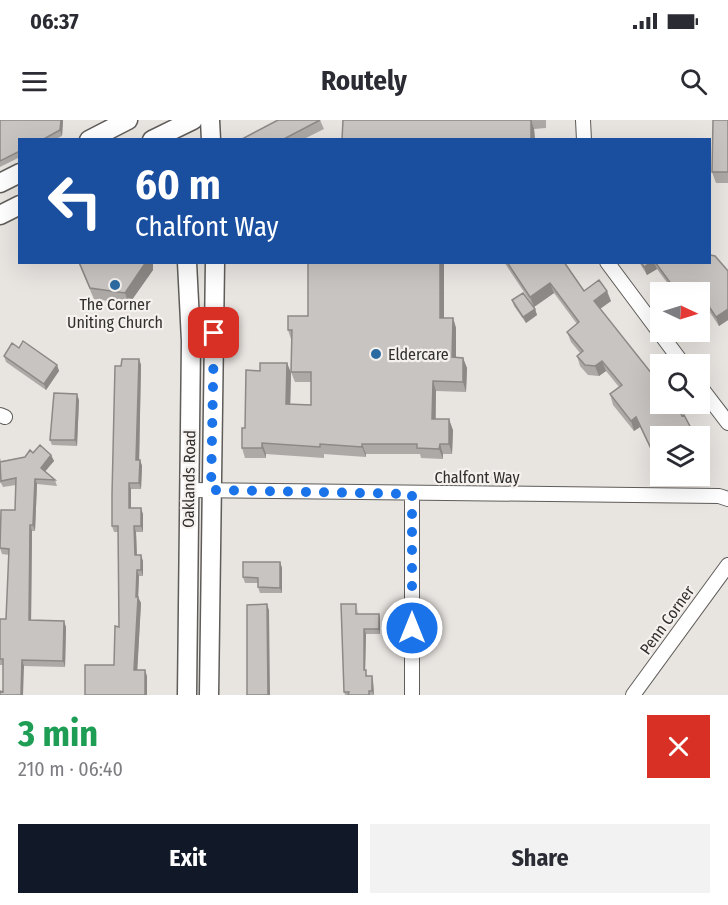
<!DOCTYPE html>
<html lang="en">
<head>
<meta charset="utf-8">
<style>
	:root { --surface:#fff; --page:#f2f2f3; --text:#2b2b33; --muted:#7c7c81; --accent:#111827 }
	body { margin:0; font-family:"Fira Sans Condensed",sans-serif; background:var(--page); color:var(--text); height:100vh; display:flex; flex-direction:column; font-size:22px; white-space:nowrap }
	* { box-sizing:border-box; margin:0 }
	p { font-size:20px; color:var(--muted) }
	.icon { flex:none; width:33px; height:33px; fill:none; stroke:currentColor; stroke-width:2; stroke-linecap:round; stroke-linejoin:round }
	.map { position:relative; height:575px; overflow:hidden }
	.details { display:flex; flex-direction:column; background:var(--surface); flex:1 }
	.details>* { flex:none }
	.hud { position:absolute; left:18px; top:18px; width:693px; height:126px; border-radius:0px; box-shadow:0 6px 24px #0002; background:#1a4fa0; color:#fff; overflow:hidden }
	.needle { width:39px; rotate:94deg }
	.fabs { position:absolute; left:650px; top:162px; display:grid; gap:12px }
	.fabs a { display:grid; place-items:center; width:60px; height:60px; border-radius:0px; background:var(--surface); box-shadow:0 6px 24px #0002; font-size:30px }
	.pin { position:absolute; display:grid; place-items:center; width:51px; height:51px; color:#fff; margin:-26px; border-radius:12px; box-shadow:0 3px 9px #0006 }
	.me { position:absolute; width:66px; margin:-33px; rotate:0deg; stroke-linejoin:round; filter:drop-shadow(0 0 4px #0008) }
	.turn { display:flex; align-items:center; gap:21px; height:126px; padding:0 18px; font-size:27px }
	.turn .icon { width:78px; height:78px; stroke-width:2.5 }
	.turn b { display:block; font-size:42px; line-height:51px }
	.round { display:grid; place-items:center; flex:none; width:63px; height:63px; border-radius:0px; background:var(--page) }
	.headline { display:flex; align-items:center; justify-content:space-between; height:102px; padding:0 18px }
	h1 { font-size:36px; font-weight:700; line-height:45px; color:#1e9e55 }
	.button { display:flex; gap:12px; margin-top:auto; padding:12px 18px }
	.button a { flex:1; height:69px; border-radius:0px; background:var(--accent); color:#fff; font-size:24px; font-weight:700; line-height:69px; text-align:center }
	.button a+a { background:var(--page); color:var(--text) }
	.status { display:flex; justify-content:space-between; align-items:center; height:42px; padding:0 30px; background:var(--surface); direction:ltr }
	.status svg { height:16px; fill:currentColor }
	header { display:flex; justify-content:space-between; align-items:center; height:78px; padding:0 18px; background:var(--surface); font-size:27px; font-weight:700 }
	.map>svg:first-child { display:block }
	.lines { fill:none; stroke-linecap:round; stroke-linejoin:round }
	.street-casing { stroke:#5f5c59; stroke-width:16 }
	.secondary-casing { stroke:#5f5c59; stroke-width:21 }
	.street { stroke:#fff; stroke-width:14 }
	.secondary { stroke:#fff; stroke-width:18 }
	.wall { fill:#aca9a6 }
	.shaded-wall { fill:#8c8987 }
	.building { fill:#c8c4c1; stroke:#8c8987; stroke-width:1.5 }
	.route { stroke:#1a73e8; stroke-width:10; stroke-dasharray:0 18 }
	.poi-dot { fill:#2c6ba2; stroke:#f5f1ee; stroke-width:2 }
	.labels { text-anchor:middle; dominant-baseline:central; stroke-width:4.5; stroke-linejoin:round; paint-order:stroke }
	.poi-label { font-size:16px; fill:#302f2e; stroke:#f5f1ee }
	.street-label { font-size:16px; fill:#302f2e; stroke:#f5f1ee }
</style>
</head>
<body>
<div class="status"><b>06:37</b><svg viewBox="0 0 49 12"><path d="M0 12V9h3v3zM5 12V6h3v6zM10 12V3h3v9zM15 12V0h3v12zM26 1h20v11H26zM47 4h2v5h-2z"/></svg></div>
<header><svg class="icon" aria-label="menu" viewBox="0 0 24 24"><path d="M4 6h16M4 12h16M4 18h16"/></svg>Routely<svg class="icon" aria-label="search" viewBox="0 0 24 24"><circle cx="10" cy="10" r="6"/><path d="M15 15l6 6"/></svg></header>
<div class="map">
<svg width="728" height="575" viewBox="0 0 728 575">
	<rect width="100%" height="100%" fill="#e8e4e0"/>
	<g class="lines">
		<defs>
			<path id="street" d="M583 0 584 20
				M607 142 683 244
				M699 265 728 303
				M0 295 5 297
				M189 370 719 376 728 379
				M412 575V373
				M633 575 728 445"/>
			<path id="secondary" d="M210 0 211 20
				M89 20 128 0
				M152 20 193 0
				M0 63 20 53
				M0 95 20 85
				M187 575 191 221 187 142
				M209 575 215 142"/>
		</defs>
		<use href="#street" class="street-casing"/>
		<use href="#secondary" class="secondary-casing"/>
		<use href="#street" class="street"/>
		<use href="#secondary" class="secondary"/>
	</g>
	<path class="wall" d="M0 0H63L62 16 54 20H20V37L0 47Z
		M320 0 324 9 302 20H242Z
		M343 0H546V8L534 9 535 20H342Z
		M728 0V63H716L712 52Z
		M78 142H153V150L129 184 94 179Z
		M308 142H460L444 144V198H453L456 208V237L463 238 467 248 466 272 436 271V299L453 310 452 334H443V339L421 338 420 334H366V337L324 334V338L266 334V338H245L242 328 245 308 260 251 287 243 291 253 290 284 311 285V262H295L291 252V219L288 210 308 196Z
		M504 142H564L584 171 611 181 600 189 682 296 692 310 694 316H660V349L640 307 634 311 613 285 610 274 619 267 606 251 599 256 588 255 580 246 577 236 580 233 571 222 567 212 577 204 554 173 534 187Z
		M639 142H710L728 151V200L719 206 699 176V172H674L657 149 647 155Z
		M512 180 535 189 537 195 526 203 514 186Z
		M19 228 57 245 59 251 46 270 6 242 4 236Z
		M139 239 141 245 139 340H140L142 346 141 369H131V388L143 394V412H136L137 435 143 441V456H139L138 477 141 483 137 550 147 556 114 545 119 507 118 412H114L112 406 121 246Z
		M79 280 77 326 52 325 50 320Z
		M33 333 51 335 54 341 45 351 55 360 57 366 37 364 35 411H32L31 500 66 507 65 547 24 546 3 572V545H0V499H6L9 435 2 434 0 428 15 390 16 365 3 367 1 363H0V338L1 341 25 337Z
		M280 442 282 448V473H260L258 467V463H245L243 457Z
		M358 488V494L380 498V514H366L365 550 367 556 373 561 374 575H345L344 572Z"/>
	<path class="shaded-wall" d="M61 0H63L62 16 60 10Z
		M531 0 534 9 535 20H531Z
		M146 142H153V150L129 184 125 173Z
		M440 142H443L444 144V208L440 198Z
		M651 142H654L657 149 647 155 644 147Z
		M550 163 554 173 534 187 530 177Z
		M694 164 696 172H682Z
		M607 171 611 181 597 191 594 181Z
		M535 189 537 195 526 203 523 197Z
		M728 189V200L719 206 716 197Z
		M453 198 456 208V247L452 237Z
		M463 238 467 248 466 272 463 262Z
		M139 239 141 245 139 346 136 340Z
		M602 241 606 251 599 256 595 246Z
		M287 243 291 253 290 294 286 284Z
		M57 245 59 251 46 270 44 264Z
		M433 261 436 271 435 309 432 299Z
		M77 274 79 280 77 326 75 320Z
		M636 297 640 307 634 311 631 301Z
		M449 299 453 310 452 334 449 324Z
		M262 323 266 334V338L262 328Z
		M362 324 366 334V337L362 327Z
		M440 324 443 334V339L439 329Z
		M51 335 54 341 43 354 41 348Z
		M140 340 142 346 141 369 139 363Z
		M35 359 37 364 35 411 33 405Z
		M129 363 131 369V393L129 388Z
		M141 388 143 394V412L141 406Z
		M30 405 32 411 31 506 29 500Z
		M134 406 136 412 137 441 135 435Z
		M141 435 143 441V456L141 450Z
		M280 442 282 448V473L280 468Z
		M137 450 139 456 138 480V477L141 483 137 556 134 550Z
		M267 484 269 490 270 575H268Z
		M379 494 380 498V514L379 509Z
		M64 501 66 507 65 547 63 541Z
		M364 509 366 514 365 555 364 550Z
		M22 540 24 546 23 575H21Z
		M145 550 147 556V575H145Z
		M372 556 373 561 374 575 372 571Z"/>
	<path class="building" d="M0 0H61L60 10 42 20H20V31L0 41Z
		M278 0H320L282 20H242V19Z
		M343 0H531V20H342Z
		M713 0H728V52H712Z
		M710 135 715 136 728 151V189L716 197 694 164 682 172H677L655 142H710Z
		M79 142H146L125 173 90 168Z
		M308 142H440V198H453L452 237 463 238V262L433 261 432 299H449V324H440L439 329 417 328V324H362V327L320 324V327L262 323V328H242V308H245L246 250 260 251V243H287L286 284 311 285V252H291L292 210H288V196H308Z
		M507 142H564L584 171 599 160 607 171 594 181 660 264V284H675L679 288 682 296 684 295 692 310 689 311 691 316H660V337L656 339 636 297 631 301 610 274 622 265 602 241 595 246 585 245 577 236 583 231 567 212 579 202 550 163 530 177Z
		M641 142H651L644 147Z
		M523 173 535 189 523 197 512 180Z
		M23 221 57 245 44 264 4 236 12 223 19 228Z
		M122 239H139L136 340H140L139 363H129V388H141V406H134L135 435H141V450H137L136 477H138L134 550H145V575H85V545H114L115 506 119 507 118 406H112V374L115 246H121Z
		M54 273 77 274 75 320H50Z
		M40 325 51 335 41 348 55 360 35 359 33 405H30L29 500 64 501 63 541 22 540 21 575H0V571L3 572V539H0V499H6L9 429 0 428 1 390H15L16 358 1 361 0 342 25 337 30 330 33 333Z
		M243 442H280V468L258 467V458L243 457Z
		M267 484 268 575H247V485Z
		M341 484H356V494H379V509H364V550H366V556H372V571H369V575H348L349 572H344Z"/>
	<g class="lines">
		<path class="route" d="M214 213 211 370 412 374V508"/>
	</g>
	<g class="poi-dot">
		<circle cx="115" cy="165" r="6"/>
		<circle cx="376" cy="234" r="6"/>
	</g>
	<g class="labels">
		<g class="poi-label">
			<text x="115" y="184">The Corner<tspan x="115" dy="18">Uniting Church</tspan></text>
			<text x="388" y="234" text-anchor="start">Eldercare</text>
		</g>
		<g class="street-label">
			<text x="477" y="357">Chalfont Way</text>
			<text transform="translate(189 359) rotate(-89)">Oaklands Road</text>
			<text transform="translate(667 500) rotate(-54)">Penn Corner</text>
		</g>
	</g>
</svg>
<div class="fabs">
<a><svg class="needle" viewBox="-14 -14 28 28"><path d="M0-13l5 13h-10z" fill="#e53935"/><path d="M0 13l5-13h-10z" fill="#7c7c81"/></svg></a>
<a><svg class="icon" aria-label="search" viewBox="0 0 24 24"><circle cx="10" cy="10" r="6"/><path d="M15 15l6 6"/></svg></a>
<a><svg class="icon" aria-label="layers" viewBox="0 0 24 24"><path d="M12 4l9 5-9 5-9-5zM3 14l9 5 9-5"/></svg></a>
</div>
<div class="pin" style="left:214px;top:213px;background:#d93025"><svg class="icon" aria-label="arrive" viewBox="0 0 24 24"><path d="M6 21V4h12l-3 4 3 4H6"/></svg></div>
<svg class="me" style="left:412px;top:508px" viewBox="-20 -20 40 40"><circle r="17" fill="#1a73e8" stroke="#fff" stroke-width="3"/><path d="M0-11L8 9 0 5-8 9z" fill="#fff"/></svg>
<div class="hud">
<div class="turn"><svg class="icon" aria-label="left" viewBox="0 0 24 24"><path d="M17 20v-9H6M10 6l-5 5 5 5"/></svg><div><b>60 m</b>Chalfont Way</div></div>
</div>
</div>
<section class="details">
<div class="headline"><div><h1>3 min</h1><p>210 m · 06:40</p></div><a class="round" style="background:#d93025;color:#fff"><svg class="icon" aria-label="close" viewBox="0 0 24 24"><path d="M6 6l12 12M18 6L6 18"/></svg></a></div>
<div class="button"><a>Exit</a><a>Share</a></div>
</section>
</body>
</html>
